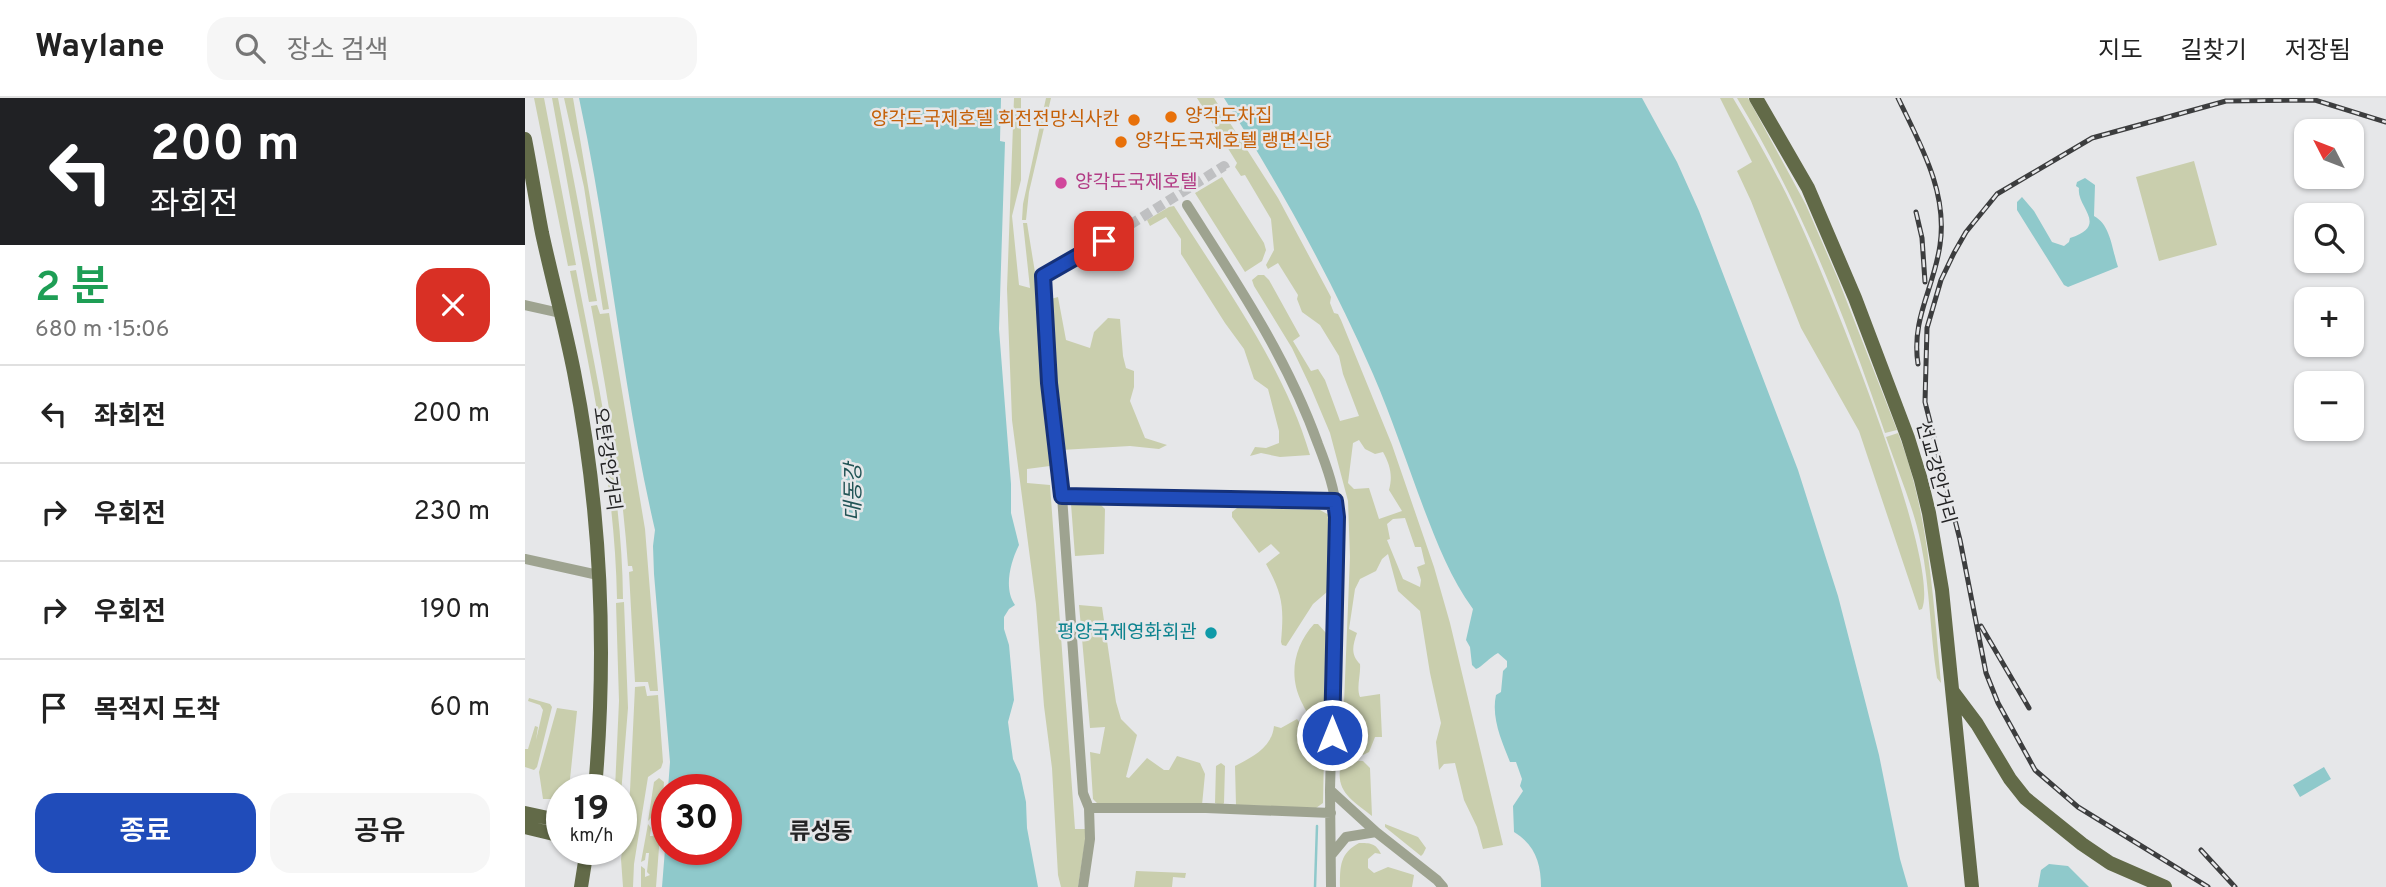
<!DOCTYPE html>
<html lang="ko">
<head>
<meta charset="utf-8">
<style>
	:root { --surface:#fff; --page:#f6f6f6; --text:#222; --muted:#767676; --line:#e0e0e0; --accent:#204cba }
	body { margin:0; font-family:Overpass,"Noto Sans KR",sans-serif; background:var(--page); color:var(--text); height:100vh; display:flex; flex-direction:column; font-size:26px; white-space:nowrap }
	* { box-sizing:border-box; margin:0 }
	p { font-size:23px; color:var(--muted) }
	.icon { flex:none; width:38px; height:38px; fill:none; stroke:currentColor; stroke-width:2; stroke-linecap:round; stroke-linejoin:round }
	.map { position:relative; flex:1; overflow:hidden }
	.side { display:flex; flex-direction:column; background:var(--surface); width:525px }
	.side>* { flex:none }
	.guide { background:#202124; color:#fff; overflow:hidden }
	.needle { width:46px; rotate:312deg }
	.controls { position:absolute; left:1769px; top:21px; display:grid; gap:14px }
	.controls a { display:grid; place-items:center; width:70px; height:70px; border-radius:14px; background:var(--surface); box-shadow:0 2px 5px #0004; font-size:35px }
	.speed { position:absolute; left:21px; top:676px; display:flex; gap:14px; font-size:35px; font-weight:700; text-align:center }
	.speed>* { display:grid; place-content:center; width:91px; height:91px; border-radius:50%; background:var(--surface); box-shadow:0 2px 5px #0004; line-height:1 }
	.speed small { font-size:18px; font-weight:400 }
	.speed .limit { border:10px solid #d22; background:#fff; color:#111 }
	.pin { position:absolute; display:grid; place-items:center; width:60px; height:60px; color:#fff; margin:-30px; border-radius:14px; box-shadow:0 4px 10px #0006 }
	.me { position:absolute; width:77px; margin:-38px; rotate:0deg; stroke-linejoin:round; filter:drop-shadow(0 0 5px #0008) }
	.turn { display:flex; align-items:center; gap:24px; height:147px; padding:0 35px; font-size:32px }
	.turn .icon { width:91px; height:91px; stroke-width:2.5 }
	.turn b { display:block; font-size:49px; line-height:60px }
	.round { display:grid; place-items:center; flex:none; width:74px; height:74px; border-radius:21px; background:var(--page) }
	.summary { display:flex; align-items:center; justify-content:space-between; height:119px; padding:0 35px }
	h1 { font-size:42px; font-weight:600; line-height:52px; color:#1e9e55 }
	.button { display:flex; gap:14px; margin-top:auto; padding:14px 35px }
	.button a { flex:1; height:80px; border-radius:21px; background:var(--accent); color:#fff; font-size:28px; font-weight:600; line-height:80px; text-align:center }
	.button a+a { background:var(--page); color:var(--text) }
	ul { padding:0; list-style:none }
	li { display:flex; align-items:center; gap:21px; height:98px; padding:0 35px; border-top:2px solid var(--line) }
	li div { flex:1 }
	li b { display:block; font-size:26px }
	li em { font-style:normal }
	header { display:flex; align-items:center; gap:42px; box-sizing:border-box; height:98px; padding:0 35px; background:var(--surface); border-bottom:2px solid var(--line) }
	header strong { font-size:33px }
	nav { display:flex; gap:38px; margin-inline-start:auto; font-size:24px }
	.search { width:490px; height:63px; background:var(--page); display:flex; align-items:center; gap:18px; box-sizing:border-box; padding:0 24px; border-radius:21px; color:var(--muted); font-size:26px }
	main { display:flex; flex:1; min-height:0 }
	.map>svg:first-child { display:block }
	.green { fill:#c9cead; fill-rule:evenodd }
	.water { fill:#8fc9cb }
	.lines { fill:none; stroke-linecap:round; stroke-linejoin:round }
	.stream { stroke:#8fc9cb; stroke-width:2.5 }
	.minor-tunnel { stroke:#bfc0c2; stroke-width:10; stroke-dasharray:10 5; stroke-linecap:butt }
	.minor { stroke:#9ea390; stroke-width:10 }
	.major { stroke:#626a48; stroke-width:14 }
	.rail-casing { stroke:#3c3d3e; stroke-width:5 }
	.rail { stroke:#e6e7e9; stroke-width:2.5; stroke-dasharray:8; stroke-linecap:butt }
	.route-casing { stroke:#153179; stroke-width:18 }
	.route { stroke:#204cba; stroke-width:12 }
	.food-dot { fill:#e8710a; stroke:#e6e7e9; stroke-width:2.5 }
	.hotel-dot { fill:#d1479c; stroke:#e6e7e9; stroke-width:2.5 }
	.culture-dot { fill:#0f9aa8; stroke:#e6e7e9; stroke-width:2.5 }
	.labels { text-anchor:middle; dominant-baseline:central; stroke-width:5; stroke-linejoin:round; paint-order:stroke }
	.food-label { font-size:19px; fill:#c56008; stroke:#e6e7e9; text-anchor:start }
	.hotel-label { font-size:19px; fill:#b23c85; stroke:#e6e7e9; text-anchor:start }
	.street-label { font-size:19px; fill:#242425; stroke:#e6e7e9 }
	.culture-label { font-size:19px; fill:#0d838f; stroke:#e6e7e9; text-anchor:end }
	.water-label { font-size:21px; font-style:italic; fill:#225456; stroke:#e6e7e9 }
	.quarter-label { font-size:23px; font-weight:bold; fill:#242425; stroke:#e6e7e9 }
</style>
</head>
<body>
<header>
<strong>Waylane</strong>
<div class="search"><svg class="icon" aria-label="search" viewBox="0 0 24 24"><circle cx="10" cy="10" r="6"/><path d="M15 15l6 6"/></svg>장소 검색</div>
<nav><a>지도</a><a>길찾기</a><a>저장됨</a></nav>
</header>
<main>
<section class="side">
<div class="guide">
<div class="turn"><svg class="icon" aria-label="left" viewBox="0 0 24 24"><path d="M17 20v-9H6M10 6l-5 5 5 5"/></svg><div><b>200 m</b>좌회전</div></div>
</div>
<div class="summary"><div><h1>2 분</h1><p>680 m · 15:06</p></div><a class="round" style="background:#d93025;color:#fff"><svg class="icon" aria-label="close" viewBox="0 0 24 24"><path d="M6 6l12 12M18 6L6 18"/></svg></a></div>
<ul>
<li><svg class="icon" aria-label="left" viewBox="0 0 24 24"><path d="M17 20v-9H6M10 6l-5 5 5 5"/></svg><div><b>좌회전</b></div><em>200 m</em></li>
<li><svg class="icon" aria-label="right" viewBox="0 0 24 24"><path d="M7 20v-9h11M14 6l5 5-5 5"/></svg><div><b>우회전</b></div><em>230 m</em></li>
<li><svg class="icon" aria-label="right" viewBox="0 0 24 24"><path d="M7 20v-9h11M14 6l5 5-5 5"/></svg><div><b>우회전</b></div><em>190 m</em></li>
<li><svg class="icon" aria-label="arrive" viewBox="0 0 24 24"><path d="M6 21V4h12l-3 4 3 4H6"/></svg><div><b>목적지 도착</b></div><em>60 m</em></li>
</ul>
<div class="button"><a>종료</a><a>공유</a></div>
</section>
<div class="map">
<svg width="1861" height="789" viewBox="0 0 1861 789">
	<rect width="100%" height="100%" fill="#e6e7e9"/>
	<path class="green" d="M9 0H19L51 167 43 168Z
		M27 0H33L72 203 64 204Z
		M39 0H48L84 211 78 212 59 89Z
		M489 0H496V82L487 118 494 187 505 190 498 125H502L513 193 525 368 502 371V385L525 387 550 731H562L553 789H536L533 777 527 670 519 608 511 506 487 322 482 191Z
		M521 0H526L504 94 501 122H497L498 106Z
		M672 0H689L753 100 806 199 805 205 809 215 813 216 816 222 867 347 909 469 925 525 978 747 958 751 952 729 939 702 930 665 919 666 914 672 911 644 916 625 905 575 895 513 873 493 863 456 857 461 851 473 835 481 830 491 824 531 832 535C828 547 825 556 835 566 836 576 831 590 835 599L855 596 857 639H850L844 654 838 657 817 654 825 459 823 403 805 335 786 290 767 250 729 188 727 182 733 177H739L744 182 775 238 768 243 786 273 793 271 800 282 815 323 834 318 818 276 814 258 795 227 777 214 772 201 773 197 753 165 743 171 741 167 749 152 746 121 720 77 716 78 710 69 712 65ZM834 342 840 351 850 356 858 354C865 367 868 377 864 392L877 413 854 421 844 390 829 391 823 385 828 345ZM880 420 890 449H896L900 466 892 469 896 482 895 489 878 481 862 442 865 441 862 426 868 421Z
		M1195 0H1208C1230 37 1251 74 1269 112 1297 170 1417 463 1397 511L1394 512 1334 333 1276 230 1226 103 1212 73 1227 64Z
		M1212 0H1223L1281 107 1313 181 1372 332 1360 335C1320 218 1276 106 1212 0Z
		M1669 63 1692 147 1634 163 1611 79Z
		M697 79 739 145 741 152 737 163 720 174 670 95Z
		M649 108C699 188 758 266 785 357L755 359 736 355 725 358 730 349 741 350 754 345V333L743 291 729 281 719 251 700 225 660 162 656 156V141L641 119 625 128 622 122 644 109Z
		M51 172C72 280 97 390 98 501H92C90 390 67 282 45 173Z
		M533 199 541 242 565 250 569 234 583 220 595 221 598 258 601 270 609 273V289L605 303 620 340 642 347 634 351 605 348 536 352 526 201Z
		M72 207 75 216 84 215 120 431 133 593H125L123 584H110L104 474 108 473 107 468H103C97 380 82 295 66 208Z
		M1373 335C1404 415 1408 500 1416 585L1412 580C1405 536 1405 490 1396 446 1389 410 1373 374 1361 339Z
		M546 406H575L580 411 579 456 550 458Z
		M712 410 795 412 804 417 802 494 788 506 761 548 757 547 756 544C759 509 758 497 741 466L755 455 746 446 734 455 707 419V414Z
		M99 504 103 610 96 696V691H90L94 603 91 505Z
		M554 507 577 509 591 604 596 621 612 637 601 679 604 680 622 660 639 672H644L652 658 675 665 680 676 677 707 573 706 568 701 565 654 575 656 580 629 565 630Z
		M789 526H793L801 535 799 607 797 613 787 618C781 614 780 611 777 605 763 578 769 548 789 526Z
		M120 588 122 598 133 597 138 664 136 670 123 679 109 766 108 789H98L96 761 105 693 110 589Z
		M4 600 25 606 27 609 12 669 9 672 0 669V651H3L10 628 13 629 11 642 18 612 15 607 3 603Z
		M32 610 52 613 44 691H37V701H18L14 674Z
		M772 621 799 657 798 705 791 710 711 707 710 668C728 659 747 649 749 628L756 630Z
		M817 662 838 663 845 670 847 718C826 701 808 693 817 662Z
		M696 665 700 668 699 705 697 708 690 705 691 668Z
		M134 680 139 684 131 789H116V768L120 771V779L125 777 122 774 124 755H121L120 762 116 764 123 726 126 730 125 738H128L129 736 132 713H128L127 719 123 723 129 684Z
		M860 726 893 739 901 750 898 756 896 758 860 729Z
		M834 745C845 745 851 745 856 756L850 755 843 761V770L849 775 863 769 889 777 887 789H815C815 768 815 755 834 745Z
		M611 773 661 775 660 780 648 779 647 789H609Z"/>
	<path class="water" d="M54 0H476L475 43 480 44 474 231 486 386V415L494 447C486 463 478 490 490 507L484 511 479 519V531L484 547 489 602 483 624 488 661 495 676 501 704 502 730 513 789H137L142 726V751H201V691H143L145 664 129 476 128 448 130 432C97 290 85 143 54 0Z
		M699 0H1117L1152 64 1174 113 1273 372 1313 498 1354 657 1375 761 1383 789H1016C1016 765 1010 747 989 734L988 708 998 693 995 688 997 681 991 664H985C977 644 966 620 971 597L976 594 978 573 982 569V563L973 555C965 559 957 569 951 571L947 567 945 549 941 542 948 511C926 481 912 445 899 411 882 366 867 320 848 276 806 180 755 88 699 0Z
		M1560 80 1570 87 1569 118C1586 127 1587 152 1593 169L1543 189 1539 187 1492 112V104L1497 99 1509 113 1527 144 1539 148 1544 144 1545 140C1585 127 1551 109 1554 90L1551 88 1552 84Z
		M1799 669 1806 681 1775 699 1768 687Z
		M1524 766 1543 768 1564 789H1513L1516 772Z"/>
	<g class="lines">
		<path class="stream" d="M790 789 792 728"/>
		<path class="minor-tunnel" d="M579 143 699 68 702 74"/>
		<path class="minor" d="M662 107C711 184 762 259 793 346 802 369 811 394 812 419L805 692 806 789
			M0 207 35 215
			M537 398 524 285 518 178 579 143
			M0 461 73 477
			M805 692 851 734
			M806 715 681 710H564L558 695 537 398 810 403
			M807 756 821 739 851 734 912 782 918 789
			M558 789 565 741 564 710"/>
		<path class="major" d="M1231 0 1283 90 1330 200 1383 340 1396 382 1404 415 1417 492 1447 789
			M0 41C6 72 11 104 17 135 27 181 40 228 49 274 76 411 82 553 70 691
			M1428 594 1452 626 1485 681 1500 700 1557 746 1585 765 1640 789
			M0 715 37 723
			M0 729 37 738
			M56 789 62 751"/>
		<defs>
			<path id="rail" d="M1373 0C1395 46 1423 94 1415 147 1409 190 1386 221 1393 266
				M1391 114 1397 140 1400 184
				M1456 528 1504 610
				M1676 752 1710 789
				M1683 789 1553 709 1510 672 1473 605 1461 575 1435 442 1400 304 1402 230 1416 182 1429 155 1441 134 1472 96 1567 40 1701 3 1790 2 1861 24"/>
		</defs>
		<use href="#rail" class="rail-casing"/>
		<use href="#rail" class="rail"/>
	</g>
	<g class="lines">
		<defs>
			<path id="route" d="M579 143 518 178 524 285 537 398 810 403 812 419 807 637"/>
		</defs>
		<use href="#route" class="route-casing"/>
		<use href="#route" class="route"/>
	</g>
	<g class="food-dot">
		<circle cx="646" cy="19" r="7"/>
		<circle cx="609" cy="22" r="7"/>
		<circle cx="596" cy="44" r="7"/>
	</g>
	<circle class="hotel-dot" cx="536" cy="85" r="7"/>
	<circle class="culture-dot" cx="686" cy="535" r="7"/>
	<g class="labels">
		<g class="food-label">
			<text x="660" y="19">양각도차집</text>
			<text x="595" y="22" text-anchor="end">양각도국제호텔 회전전망식사칸</text>
			<text x="610" y="44">양각도국제호텔 랭면식당</text>
		</g>
		<g class="hotel-label">
			<text x="550" y="85">양각도국제호텔</text>
		</g>
		<g class="street-label">
			<text transform="translate(81 361) rotate(82)">오탄강안거리</text>
			<text transform="translate(1410 375) rotate(75)">선교강안거리</text>
		</g>
		<g class="culture-label">
			<text x="672" y="535">평양국제영화회관</text>
		</g>
		<g class="water-label">
			<text transform="translate(329 394) rotate(-90)">대동강</text>
		</g>
		<g class="quarter-label">
			<text x="296" y="735">류성동</text>
		</g>
	</g>
</svg>
<div class="controls">
<a><svg class="needle" viewBox="-14 -14 28 28"><path d="M0-13l5 13h-10z" fill="#e53935"/><path d="M0 13l5-13h-10z" fill="#767676"/></svg></a>
<a><svg class="icon" aria-label="search" viewBox="0 0 24 24"><circle cx="10" cy="10" r="6"/><path d="M15 15l6 6"/></svg></a>
<a>+</a>
<a>−</a>
</div>
<div class="speed"><div>19<small>km/h</small></div><div class="limit">30</div></div>
<div class="pin" style="left:579px;top:143px;background:#d93025"><svg class="icon" aria-label="arrive" viewBox="0 0 24 24"><path d="M6 21V4h12l-3 4 3 4H6"/></svg></div>
<svg class="me" style="left:807px;top:637px" viewBox="-20 -20 40 40"><circle r="17" fill="#204cba" stroke="#fff" stroke-width="3"/><path d="M0-11L8 9 0 5-8 9z" fill="#fff"/></svg>
</div>
</main>
</body>
</html>
